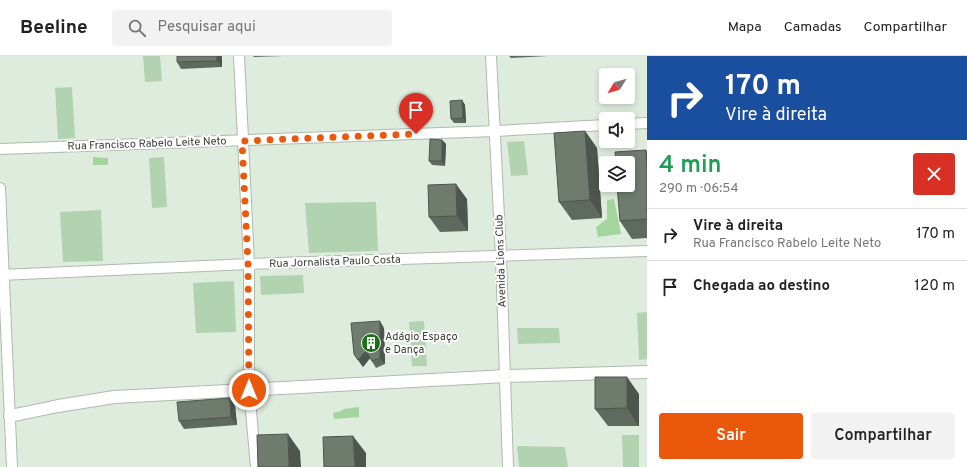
<!DOCTYPE html>
<html lang="pt">
<head>
<meta charset="utf-8">
<style>
	:root { --surface:#fff; --page:#f2f2f2; --text:#222; --muted:#767676; --line:#e0e0e0; --accent:#ea580c }
	body { margin:0; font-family:Overpass,sans-serif; background:var(--page); color:var(--text); height:100vh; display:flex; flex-direction:column; font-size:15px; white-space:nowrap }
	* { box-sizing:border-box; margin:0 }
	p { font-size:13px; color:var(--muted) }
	.icon { flex:none; width:22px; height:22px; fill:none; stroke:currentColor; stroke-width:2; stroke-linecap:round; stroke-linejoin:round }
	.map { position:relative; flex:1; overflow:hidden }
	.panel { display:flex; flex-direction:column; background:var(--surface); width:320px }
	.panel>* { flex:none }
	.guide { background:#1a4fa0; color:#fff; overflow:hidden }
	.needle { width:26px; rotate:233deg }
	.controls { position:absolute; left:599px; top:12px; display:grid; gap:8px }
	.controls a { display:grid; place-items:center; width:36px; height:36px; border-radius:4px; background:var(--surface); box-shadow:0 2px 6px #0003; font-size:20px }
	.pin { position:absolute; display:grid; place-items:center; width:34px; height:34px; color:#fff; margin:-41px -17px; border-radius:50% 50% 50% 0; rotate:-45deg; box-shadow:0 0 4px #0007 }
	.pin .icon { rotate:45deg }
	.me { position:absolute; width:44px; margin:-22px; rotate:0deg; stroke-linejoin:round; filter:drop-shadow(0 0 3px #0008) }
	.turn { display:flex; align-items:center; gap:14px; height:84px; padding:0 12px; font-size:18px }
	.turn .icon { width:52px; height:52px; stroke-width:2.5 }
	.turn b { display:block; font-size:28px; line-height:34px }
	.round { display:grid; place-items:center; flex:none; width:42px; height:42px; border-radius:4px; background:var(--page) }
	.summary { display:flex; align-items:center; justify-content:space-between; height:68px; padding:0 12px }
	h1 { font-size:24px; font-weight:600; line-height:30px; color:#1e9e55 }
	.action { display:flex; gap:8px; margin-top:auto; padding:8px 12px }
	.action a { flex:1; height:46px; border-radius:4px; background:var(--accent); color:#fff; font-size:16px; font-weight:600; line-height:46px; text-align:center }
	.action a+a { background:var(--page); color:var(--text) }
	ul { padding:0; list-style:none }
	li { display:flex; align-items:center; gap:12px; height:52px; padding:0 12px; border-top:1px solid var(--line) }
	li div { flex:1 }
	li b { display:block; font-size:15px }
	li em { font-style:normal }
	header { display:flex; align-items:center; gap:24px; box-sizing:border-box; height:56px; padding:0 20px; background:var(--surface); border-bottom:1px solid var(--line) }
	header strong { font-size:19px }
	nav { display:flex; gap:22px; margin-inline-start:auto; font-size:14px }
	.search { width:280px; height:36px; background:var(--page); display:flex; align-items:center; gap:10px; box-sizing:border-box; padding:0 14px; border-radius:4px; color:var(--muted); font-size:15px }
	main { display:flex; flex:1; min-height:0 }
	.map>svg:first-child { display:block }
	.green { fill:#b2d3af }
	.water { fill:#a4d59f }
	.lines { fill:none; stroke-linecap:round; stroke-linejoin:round }
	.minor-casing { stroke:#aebbac; stroke-width:12 }
	.tertiary-casing { stroke:#aebbac; stroke-width:14 }
	.minor { stroke:#fff; stroke-width:10 }
	.tertiary { stroke:#fff; stroke-width:12 }
	.wall { fill:#5f6a5e }
	.shaded-wall { fill:#4d564c }
	.building { fill:#6e7b6d; stroke:#4d564c }
	.route { stroke:#ea580c; stroke-width:7; stroke-dasharray:0 12.6 }
	.labels { text-anchor:middle; dominant-baseline:central; stroke-width:4; stroke-linejoin:round; paint-order:stroke }
	.street-label { font-size:11px; fill:#383d37; stroke:#fff }
	.poi-label { font-size:11px; fill:#383d37; stroke:#fff; text-anchor:start }
</style>
</head>
<body>
<header>
<strong>Beeline</strong>
<div class="search"><svg class="icon" aria-label="search" viewBox="0 0 24 24"><circle cx="10" cy="10" r="6"/><path d="M15 15l6 6"/></svg>Pesquisar aqui</div>
<nav><a>Mapa</a><a>Camadas</a><a>Compartilhar</a></nav>
</header>
<main>
<div class="map">
<svg width="647" height="411" viewBox="0 0 647 411">
	<rect width="100%" height="100%" fill="#deecdd"/>
	<path class="green" d="M143 0H160L162 25 145 26Z
		M72 31 75 82 58 83 55 32Z
		M524 85 528 119 511 120 507 86Z
		M164 101 167 151 152 152 149 102Z
		M376 146 378 195 309 197 305 147Z
		M101 154 103 205 63 206 60 156Z
		M303 219 304 237 261 239 260 220Z
		M234 225 236 276 196 277 193 227Z
		M647 256V303L639 304 637 257Z
		M424 265 427 310H412L409 266Z
		M517 272H559L560 287 518 288Z
		M622 379H639V411H623Z
		M517 390 565 391 568 411H519Z"/>
	<path class="water" d="M93 101 108 102V109H93Z
		M614 143 621 178 598 181 596 171 607 163V144Z
		M359 351V361L334 363 333 357 341 355 344 353Z"/>
	<g class="lines">
		<defs>
			<path id="minor" d="M239 0 249 208V333L256 411
				M491 0 501 201 508 411
				M628 68 647 67
				M0 93 496 75 606 69
				M0 132 12 411
				M0 219 249 208 647 195"/>
			<path id="tertiary" d="M10 360 58 350 114 341 506 320 647 316"/>
		</defs>
		<use href="#minor" class="minor-casing"/>
		<use href="#tertiary" class="tertiary-casing"/>
		<use href="#minor" class="minor"/>
		<use href="#tertiary" class="tertiary"/>
	</g>
	<path class="wall" d="M222 0V11L181 13 177 6Z
		M253 0H283L254 1Z
		M509 0H548L511 2Z
		M462 44 465 49 466 67H454L451 63Z
		M585 75 597 92 602 162 572 164 559 146Z
		M442 84 446 88 445 110 432 109 429 105Z
		M647 96V182L632 183 620 165Z
		M467 143 468 175 440 176 429 161Z
		M384 272 385 308 376 312 370 302 363 311 354 298Z
		M639 338V370H608L595 353Z
		M235 350 237 369 184 373 179 365Z"/>
	<path class="shaded-wall" d="M217 0H222V11L217 5Z
		M462 44 465 49 466 67 463 62Z
		M585 75 597 92 602 162 590 144Z
		M442 84 446 88 445 110 442 105Z
		M646 94 647 96V112Z
		M456 128 467 143 468 175 457 160Z
		M380 265 384 272 385 308 380 302Z
		M366 295 371 301 363 311 358 304Z
		M627 321 639 338V370L627 352Z
		M230 342 235 350 237 369 231 361Z
		M288 378 300 395 301 411H289Z
		M353 380 366 397V411H355Z"/>
	<path class="building" d="M177 0H217V5L177 6Z
		M462 44 463 62 451 63 450 45Z
		M585 75 590 144 559 146 554 77Z
		M430 83 442 84V105H429Z
		M646 94 647 112V163L620 165 617 129H628V107H616L615 96Z
		M456 128 457 160 429 161 428 129Z
		M380 265V302L372 305 366 295 358 304 354 298 351 267Z
		M595 321H627V352L595 353Z
		M230 342 231 361 179 365 177 346Z
		M288 378 289 411H258L257 379Z
		M353 380 355 411H324L323 381Z"/>
	<g class="lines">
		<path class="route" d="M249 334 248 208 242 85 416 78"/>
	</g>
	<defs>
		<symbol id="building-disc" viewBox="-11 -11 22 22"><circle r="9.5" fill="#1a6e15" stroke="#fff"/><path d="M-4-6H4V6H1V3H-1V6H-4ZM-2.5-4.3h1.7v1.8h-1.7ZM.8-4.3h1.7v1.8H.8ZM-2.5-1h1.7V.8h-1.7ZM.8-1h1.7V.8H.8Z" fill="#fff"/></symbol>
	</defs>
	<g fill-rule="evenodd">
		<use href="#building-disc" x="360" y="276" width="22" height="22"/>
	</g>
	<g class="labels">
		<g class="street-label">
			<text transform="translate(147 88) rotate(-2)">Rua Francisco Rabelo Leite Neto</text>
			<text transform="translate(501 205) rotate(-92)">Avenida Lions Club</text>
			<text transform="translate(335 206) rotate(-2)">Rua Jornalista Paulo Costa</text>
		</g>
		<g class="poi-label">
			<text x="385" y="281">Adágio Espaço<tspan x="385" dy="13">e Dança</tspan></text>
		</g>
	</g>
</svg>
<div class="controls">
<a><svg class="needle" viewBox="-14 -14 28 28"><path d="M0-13l5 13h-10z" fill="#e53935"/><path d="M0 13l5-13h-10z" fill="#767676"/></svg></a>
<a><svg class="icon" aria-label="sound" viewBox="0 0 24 24"><path d="M4 9h4l5-4v14l-5-4H4zM17 9q2 3 0 6"/></svg></a>
<a><svg class="icon" aria-label="layers" viewBox="0 0 24 24"><path d="M12 4l9 5-9 5-9-5zM3 14l9 5 9-5"/></svg></a>
</div>
<div class="pin" style="left:416px;top:78px;background:#d93025"><svg class="icon" aria-label="arrive" viewBox="0 0 24 24"><path d="M6 21V4h12l-3 4 3 4H6"/></svg></div>
<svg class="me" style="left:249px;top:334px" viewBox="-20 -20 40 40"><circle r="17" fill="#ea580c" stroke="#fff" stroke-width="3"/><path d="M0-11L8 9 0 5-8 9z" fill="#fff"/></svg>
</div>
<section class="panel">
<div class="guide">
<div class="turn"><svg class="icon" aria-label="right" viewBox="0 0 24 24"><path d="M7 20v-9h11M14 6l5 5-5 5"/></svg><div><b>170 m</b>Vire à direita</div></div>
</div>
<div class="summary"><div><h1>4 min</h1><p>290 m · 06:54</p></div><a class="round" style="background:#d93025;color:#fff"><svg class="icon" aria-label="close" viewBox="0 0 24 24"><path d="M6 6l12 12M18 6L6 18"/></svg></a></div>
<ul>
<li><svg class="icon" aria-label="right" viewBox="0 0 24 24"><path d="M7 20v-9h11M14 6l5 5-5 5"/></svg><div><b>Vire à direita</b><p>Rua Francisco Rabelo Leite Neto</p></div><em>170 m</em></li>
<li><svg class="icon" aria-label="arrive" viewBox="0 0 24 24"><path d="M6 21V4h12l-3 4 3 4H6"/></svg><div><b>Chegada ao destino</b></div><em>120 m</em></li>
</ul>
<div class="action"><a>Sair</a><a>Compartilhar</a></div>
</section>
</main>
</body>
</html>
